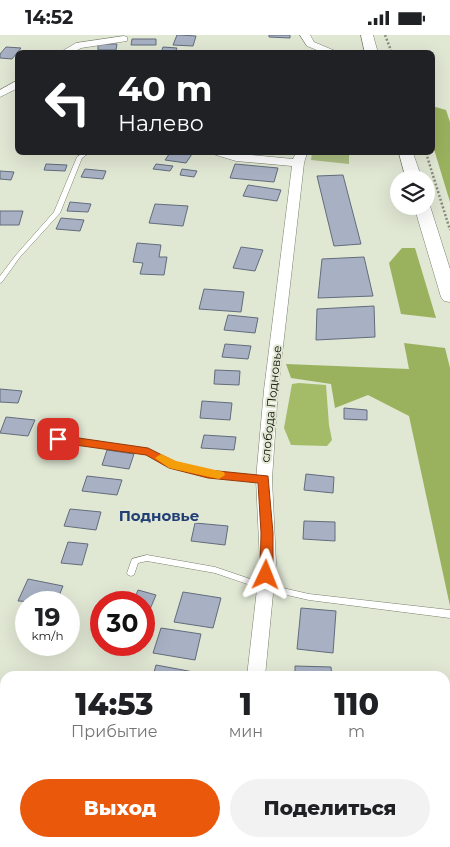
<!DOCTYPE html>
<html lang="ru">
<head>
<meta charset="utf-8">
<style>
	:root { --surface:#fff; --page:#f2f2f2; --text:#202124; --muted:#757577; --accent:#ea580c }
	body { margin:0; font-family:Montserrat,sans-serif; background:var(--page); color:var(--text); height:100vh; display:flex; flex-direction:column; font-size:19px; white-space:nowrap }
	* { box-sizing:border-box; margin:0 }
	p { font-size:16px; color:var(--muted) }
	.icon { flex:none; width:28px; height:28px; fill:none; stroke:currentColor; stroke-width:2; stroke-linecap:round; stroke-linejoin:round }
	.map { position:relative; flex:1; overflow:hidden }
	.panel { position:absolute; left:0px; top:636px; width:450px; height:176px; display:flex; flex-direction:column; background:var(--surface); border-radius:15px 15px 0 0; box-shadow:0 5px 20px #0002 }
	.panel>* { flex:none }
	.guide { position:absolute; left:15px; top:15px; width:420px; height:105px; border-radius:8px; box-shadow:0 5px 20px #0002; background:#202124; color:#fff; overflow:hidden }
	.controls { position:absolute; left:390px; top:135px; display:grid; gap:10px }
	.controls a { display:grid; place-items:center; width:45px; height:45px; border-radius:50%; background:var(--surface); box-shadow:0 5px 20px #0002; font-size:25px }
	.speed { position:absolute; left:15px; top:556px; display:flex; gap:10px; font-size:25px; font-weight:700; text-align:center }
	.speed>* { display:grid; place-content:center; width:65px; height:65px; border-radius:50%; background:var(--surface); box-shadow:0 5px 20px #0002; line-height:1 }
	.speed small { font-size:12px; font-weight:400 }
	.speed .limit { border:8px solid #d22; background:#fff; color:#111 }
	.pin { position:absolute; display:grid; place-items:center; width:42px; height:42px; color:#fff; margin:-21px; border-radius:10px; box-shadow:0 2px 8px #0006 }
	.me { position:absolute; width:55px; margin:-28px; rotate:2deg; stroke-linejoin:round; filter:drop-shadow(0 0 4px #0008) }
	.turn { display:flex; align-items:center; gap:18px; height:105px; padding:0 20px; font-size:22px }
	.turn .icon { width:65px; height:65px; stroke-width:2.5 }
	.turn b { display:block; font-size:35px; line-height:42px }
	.eta { display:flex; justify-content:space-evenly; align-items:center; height:85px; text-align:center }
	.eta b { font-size:30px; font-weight:800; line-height:35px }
	.button { display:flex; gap:10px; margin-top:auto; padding:10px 20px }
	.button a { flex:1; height:58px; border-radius:30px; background:var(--accent); color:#fff; font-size:20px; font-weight:800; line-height:58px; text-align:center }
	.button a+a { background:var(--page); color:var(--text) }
	.status { display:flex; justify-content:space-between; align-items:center; height:35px; padding:0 25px; background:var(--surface); direction:ltr }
	.status svg { height:14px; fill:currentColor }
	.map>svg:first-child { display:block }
	.green { fill:#aabd81 }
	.forest { fill:#9ab25e }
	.water { fill:#a4bc68 }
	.building { fill:#a7b1c3; stroke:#626c7c }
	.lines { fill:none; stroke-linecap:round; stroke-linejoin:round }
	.service-casing { stroke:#7a816e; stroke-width:1 }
	.minor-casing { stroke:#7a816e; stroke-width:1 }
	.tertiary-casing { stroke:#7a816e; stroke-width:1 }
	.path { stroke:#878c7e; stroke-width:2.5; stroke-dasharray:2 2; stroke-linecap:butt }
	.service { fill:#fff; fill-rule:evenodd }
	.minor { fill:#fff; fill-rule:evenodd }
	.tertiary { fill:#fff; fill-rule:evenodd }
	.route { fill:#ea580c; stroke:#983908 }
	.slow { fill:#f59e0b }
	.labels { text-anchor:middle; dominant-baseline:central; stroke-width:4; stroke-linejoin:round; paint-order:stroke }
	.street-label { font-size:12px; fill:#0e1009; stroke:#e0e7d3 }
	.quarter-label { font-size:15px; font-weight:bold; fill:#213f75; stroke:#e0e7d3 }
</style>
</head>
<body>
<div class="status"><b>14:52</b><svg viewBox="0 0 49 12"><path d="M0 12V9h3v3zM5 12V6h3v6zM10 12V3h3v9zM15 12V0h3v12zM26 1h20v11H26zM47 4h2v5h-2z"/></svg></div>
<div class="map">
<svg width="450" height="812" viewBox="0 0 450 812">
	<rect width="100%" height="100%" fill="#e0e7d3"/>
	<path class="green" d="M312 118H349V129L311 125Z"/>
	<path class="forest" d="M432 71 446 75 450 87V167L433 111Z
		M402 213H415L436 283 401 279 389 228Z
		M404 308 445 313 450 333V571L409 381 368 360 335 373 331 349 291 343 286 329 409 334Z"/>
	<path class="water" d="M299 348 326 350 329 390 332 405 327 411 291 410 284 393 292 349Z"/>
	<path class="building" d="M177 0H179L196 1 193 11 173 10Z
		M269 0H290V3L269 2Z
		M132 4H156V10H131Z
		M98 9H117L116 15H98Z
		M6 12 21 13 12 24 0 23V19Z
		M163 12 177 13 175 18H161Z
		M170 118H187L192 119 186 128 165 125Z
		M46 129 67 130 65 136 44 135Z
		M156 129 173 131 170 136 153 134Z
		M235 129 278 133 274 147 230 143Z
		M85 134 106 136 103 144 81 142Z
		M182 134 197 136 194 142 180 140Z
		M0 136 14 137 11 145 0 144Z
		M343 140 361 209 334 211 317 141Z
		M248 150 281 155 277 166 243 161Z
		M70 167 91 169 88 177 67 176Z
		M155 169 188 171 183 191 149 188Z
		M0 176H23L19 190H0Z
		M61 183 84 185 80 196 56 194Z
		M137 208 161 210 159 222H167L164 240 140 239 143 228 133 227Z
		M241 212 263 215 255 236 233 233Z
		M364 222 373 261 318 263 322 224Z
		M204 254 244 257 241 277 199 274Z
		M374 271 375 302 316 305 317 274Z
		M228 280 258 283 255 298 224 295Z
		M225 309 251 311 248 324 222 322Z
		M215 335 240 336 239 350 214 349Z
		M0 354 22 356 18 368 0 367Z
		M202 366 232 368 230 385 200 383Z
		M344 373 367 375V385L344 384Z
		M6 382 35 385 28 401 0 398Z
		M204 400 236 402 234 415 201 413Z
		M107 415 134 419 129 434 102 430Z
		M306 439 334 442 333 458 304 455Z
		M87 441 122 445 117 460 82 456Z
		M70 474 101 477 96 495 64 491Z
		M304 486 335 487V506L303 504Z
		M195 488 228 491 225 510 191 506Z
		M68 507 88 509 82 530 61 528Z
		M28 544 63 551 56 568 18 566Z
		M138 555 156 560 145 586H144V568H133Z
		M183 557 221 563 213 593 174 587Z
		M301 573 336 576 333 618 297 614Z
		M161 593 201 599 195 625 153 618Z
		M156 630 199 638 198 641H153Z
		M295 631 331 632 332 641H295Z
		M0 688 5 689 0 707Z
		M107 808H155L154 812H106Z"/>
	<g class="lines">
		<defs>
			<path id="service" d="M83 118H89L82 123 60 178 20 222 2 247 0 248V241L16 220 54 177 77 122Z
				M58 401 148 414 175 428 208 436 264 441 267 442 268 444 267 446 264 447 208 442 170 432 146 419 55 406 54 404Z
				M147 520 215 532 265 549 309 559 450 575V583L309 565 265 555 215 538 147 526 138 528 134 540 131 541 128 540 127 538 132 524Z"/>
			<path id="minor" d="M300 0H310L314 7 340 18H324L307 11Z
				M124 1 127 2V6L81 13 72 18H59L76 8Z
				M18 45V53L0 62V55Z
				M214 118H230L293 124 296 118H307L304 128 278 355 272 444 276 528 265 641H247L260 528 256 444 264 355 292 131 236 126 216 120Z
				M0 661 5 662V678L0 677Z
				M213 808H233L232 812H212Z"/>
			<path id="tertiary" d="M361 0H373L378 18H365Z
				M399 118H413L422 144H406Z
				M426 167 430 171 450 234V267L444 266 441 262 414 171H426Z"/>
		</defs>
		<use href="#service" class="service-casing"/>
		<use href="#minor" class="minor-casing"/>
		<use href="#tertiary" class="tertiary-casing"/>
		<path class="path" d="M385 0 392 18
			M426 118 450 195"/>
		<use href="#service" class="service"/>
		<use href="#minor" class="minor"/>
		<use href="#tertiary" class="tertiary"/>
	</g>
	<path class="route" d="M58 400 148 413 176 427 208 435 268 441 273 498V540L271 544H262L260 540 261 498 258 448 208 443 169 433 146 420 54 407 52 404Z"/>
	<path class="slow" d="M161 419 176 426 224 437 225 440 219 444 169 433 155 423Z"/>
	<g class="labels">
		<g class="street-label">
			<text transform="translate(271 369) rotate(-84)">слобода Подновье</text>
		</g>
		<g class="quarter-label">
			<text x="159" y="480">Подновье</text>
		</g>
	</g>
</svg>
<div class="controls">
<a><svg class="icon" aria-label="layers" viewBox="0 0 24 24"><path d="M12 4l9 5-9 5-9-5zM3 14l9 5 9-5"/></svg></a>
</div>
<div class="speed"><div>19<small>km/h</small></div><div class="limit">30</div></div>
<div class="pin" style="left:58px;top:404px;background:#d93025"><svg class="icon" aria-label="arrive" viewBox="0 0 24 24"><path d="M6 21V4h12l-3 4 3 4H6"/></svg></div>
<svg class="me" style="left:266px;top:540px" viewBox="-20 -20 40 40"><path d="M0-17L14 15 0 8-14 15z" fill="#ea580c" stroke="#fff" stroke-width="4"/></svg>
<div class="guide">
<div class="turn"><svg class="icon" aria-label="left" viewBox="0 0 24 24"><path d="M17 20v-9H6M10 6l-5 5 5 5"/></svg><div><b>40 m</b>Налево</div></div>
</div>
<section class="panel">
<div class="eta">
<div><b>14:53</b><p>Прибытие</p></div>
<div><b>1</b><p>мин</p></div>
<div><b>110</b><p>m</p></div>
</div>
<div class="button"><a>Выход</a><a>Поделиться</a></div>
</section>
</div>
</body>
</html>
